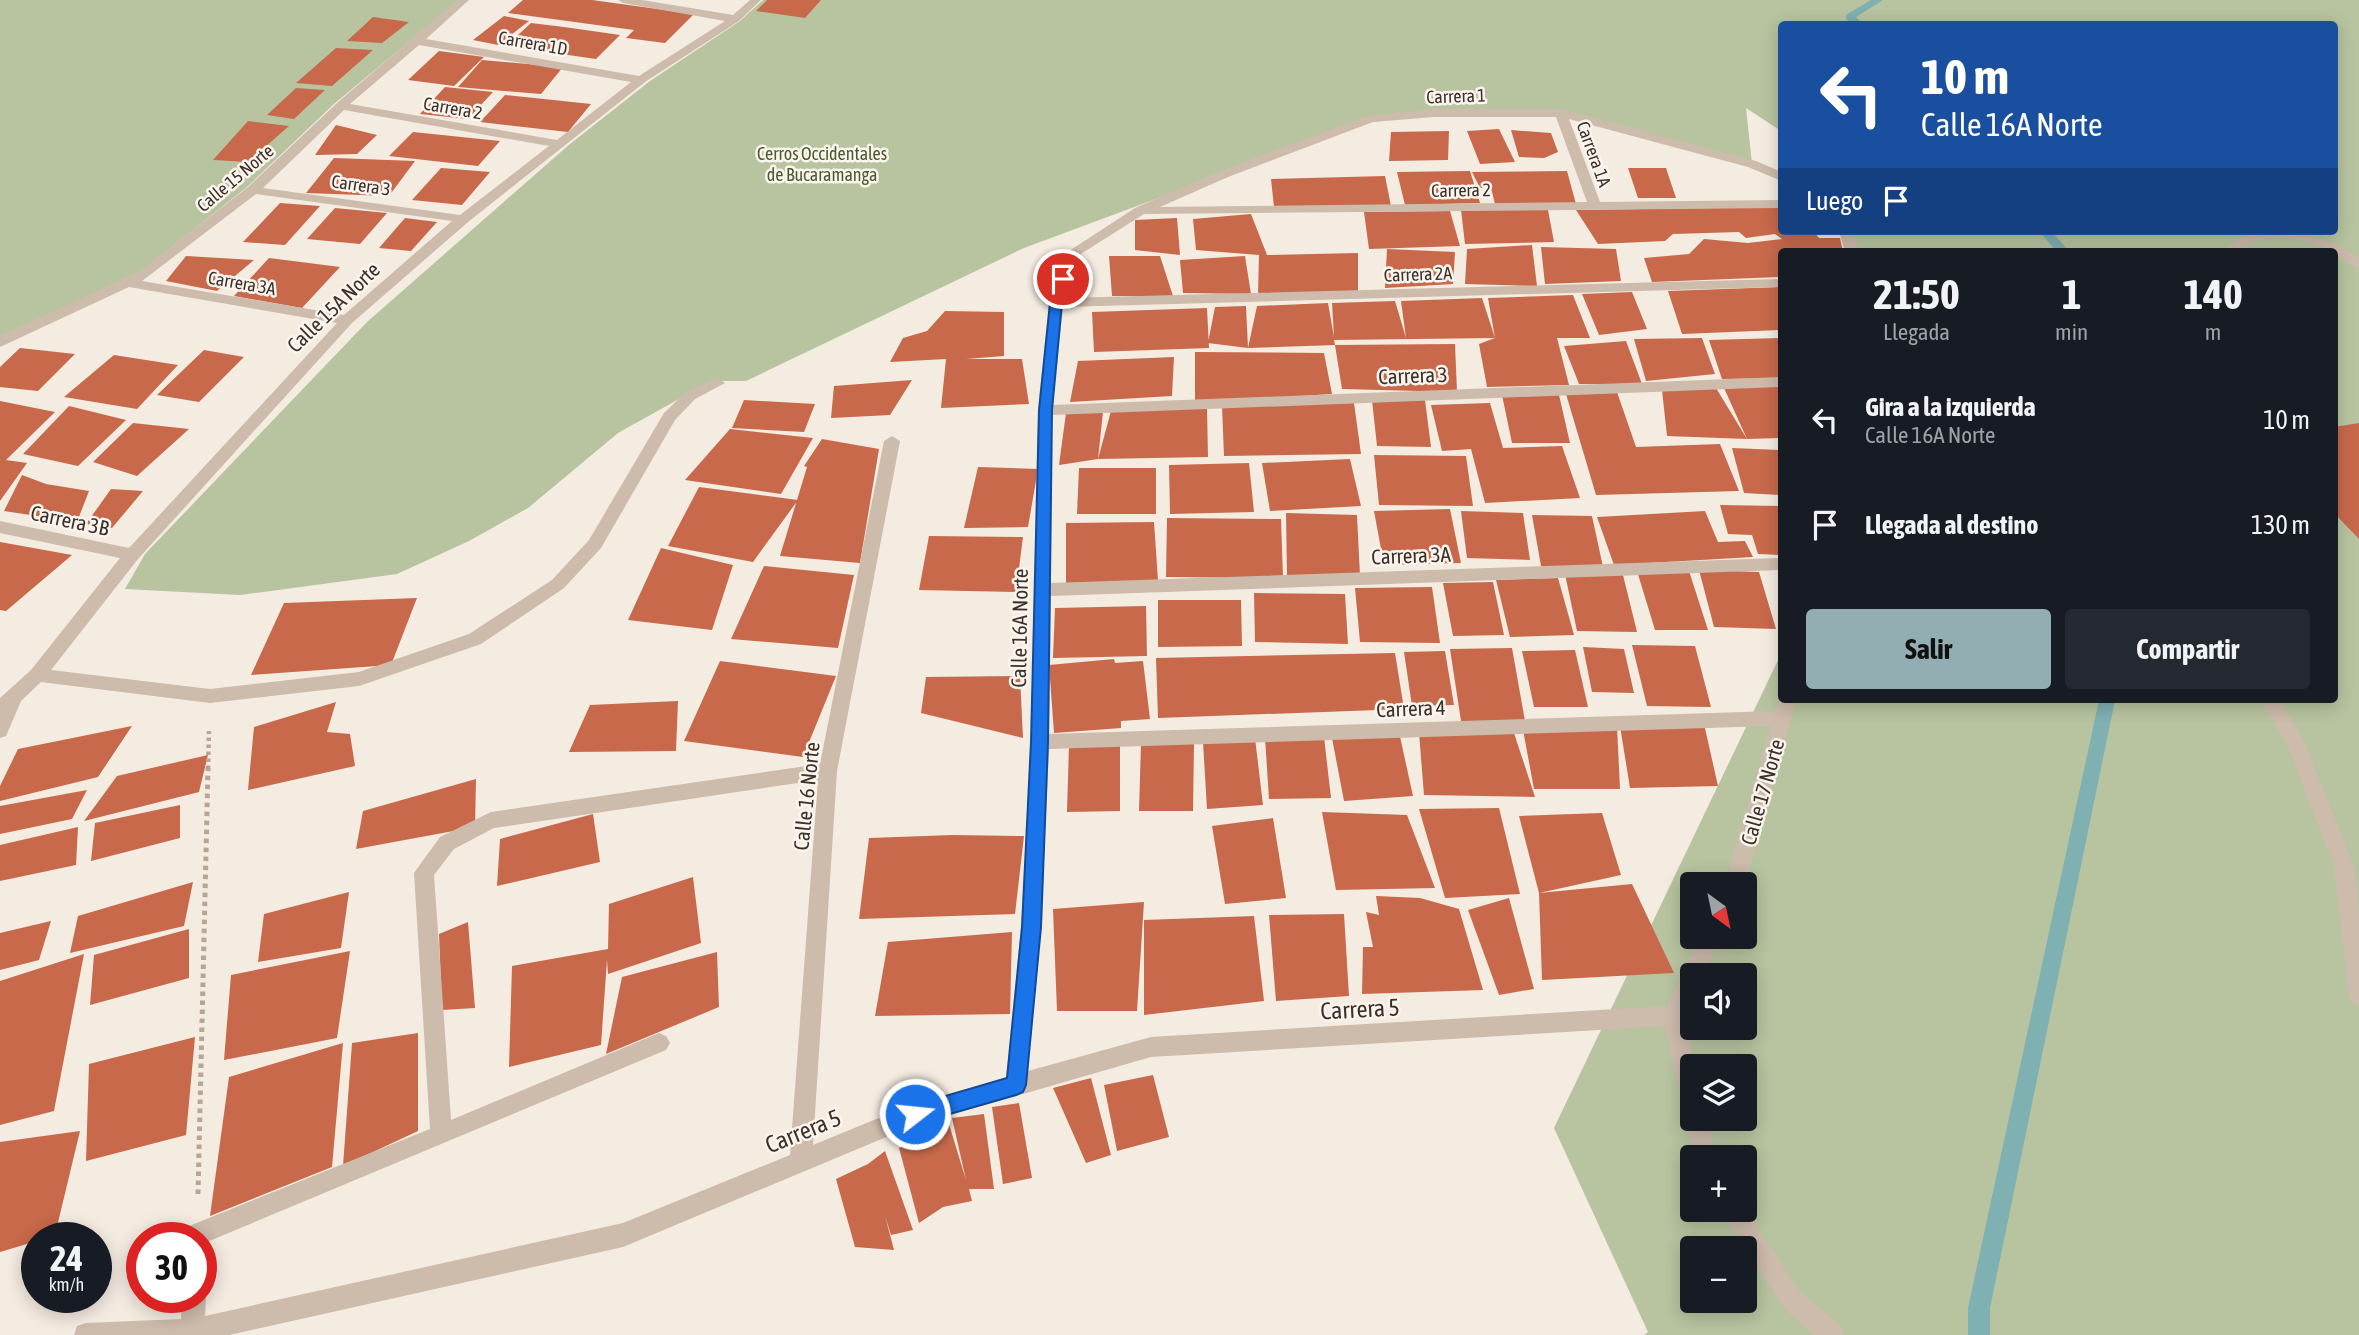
<!DOCTYPE html>
<html lang="es">
<head>
<meta charset="utf-8">
<style>
	:root { --surface:#171b24; --page:#242831; --text:#f1f3f6; --muted:#9ea1a6; --accent:#92aeb2 }
	body { margin:0; font-family:"Asap Condensed",sans-serif; background:var(--page); color:var(--text); height:100vh; display:flex; flex-direction:column; font-size:26px; white-space:nowrap }
	* { box-sizing:border-box; margin:0 }
	p { font-size:23px; color:var(--muted) }
	.icon { flex:none; width:38px; height:38px; fill:none; stroke:currentColor; stroke-width:2; stroke-linecap:round; stroke-linejoin:round }
	.map { position:relative; flex:1; overflow:hidden }
	.panel { position:absolute; left:1778px; top:248px; width:560px; height:455px; display:flex; flex-direction:column; background:var(--surface); border-radius:7px; box-shadow:0 4px 18px #0003 }
	.panel>* { flex:none }
	.top-card { position:absolute; left:1778px; top:21px; width:560px; height:214px; border-radius:7px; box-shadow:0 4px 18px #0003; background:#1a4fa0; color:#fff; overflow:hidden }
	.needle { width:46px; rotate:147deg }
	.buttons { position:absolute; left:1680px; top:872px; display:grid; gap:14px }
	.buttons a { display:grid; place-items:center; width:77px; height:77px; border-radius:7px; background:var(--surface); box-shadow:0 4px 18px #0003; font-size:35px }
	.speed { position:absolute; left:21px; top:1222px; display:flex; gap:14px; font-size:35px; font-weight:700; text-align:center }
	.speed>* { display:grid; place-content:center; width:91px; height:91px; border-radius:50%; background:var(--surface); box-shadow:0 4px 18px #0003; line-height:1 }
	.speed small { font-size:18px; font-weight:400 }
	.speed .limit { border:10px solid #d22; background:#fff; color:#111 }
	.pin { position:absolute; display:grid; place-items:center; width:60px; height:60px; color:#fff; margin:-30px; border:4px solid #fff; border-radius:50%; box-shadow:0 2px 7px #0007 }
	.me { position:absolute; width:77px; margin:-38px; rotate:74deg; stroke-linejoin:round; filter:drop-shadow(0 0 5px #0008) }
	.turn { display:flex; align-items:center; gap:24px; height:147px; padding:0 28px; font-size:32px }
	.turn .icon { width:91px; height:91px; stroke-width:2.5 }
	.turn b { display:block; font-size:49px; line-height:60px }
	.then { display:flex; align-items:center; height:66px; padding:0 28px; background:#0003; gap:14px; font-size:26px }
	.eta { display:flex; justify-content:space-evenly; align-items:center; height:119px; text-align:center }
	.eta b { font-size:42px; font-weight:700; line-height:49px }
	.primary-button { display:flex; gap:14px; margin-top:auto; padding:14px 28px }
	.primary-button a { flex:1; height:80px; border-radius:7px; background:var(--accent); color:#111; font-size:28px; font-weight:700; line-height:80px; text-align:center }
	.primary-button a+a { background:var(--page); color:var(--text) }
	ul { padding:0; list-style:none }
	li { display:flex; align-items:center; gap:21px; height:105px; padding:0 28px }
	li div { flex:1 }
	li b { display:block; font-size:26px }
	li em { font-style:normal }
	.map>svg:first-child { display:block }
	.green { fill:#b8c4a0; fill-rule:evenodd }
	.lines { fill:none; stroke-linecap:round; stroke-linejoin:round }
	.stream { fill:#7fb0b2; fill-rule:evenodd }
	.building { fill:#c8694b }
	.path-far1 { stroke:#b9a596; stroke-width:4.5; stroke-dasharray:3.5 3.5; stroke-linecap:butt }
	.path { stroke:#b9a596; stroke-width:5; stroke-dasharray:4.5 4.5; stroke-linecap:butt }
	.street { fill:#cdbbac; fill-rule:evenodd }
	.route { fill:#1a73e8; stroke:#114b97; stroke-width:2 }
	.labels { text-anchor:middle; dominant-baseline:central; stroke-width:5; stroke-linejoin:round; paint-order:stroke }
	.far-street-label { font-size:18px; fill:#3b302b; stroke:#fbf5ee }
	.far-park-label { font-size:18px; fill:#4a5a2e; stroke:#fbf5ee }
	.street-label { font-size:21px; fill:#3b302b; stroke:#fbf5ee }
	.near-street-label { font-size:24px; fill:#3b302b; stroke:#fbf5ee }
</style>
</head>
<body>
<div class="map">
<svg width="2359" height="1335" viewBox="0 0 2359 1335">
	<rect width="100%" height="100%" fill="#f4ebe1"/>
	<path class="green" d="M0 0H459L334 104 247 187 140 272 0 337Z
		M763 0H2359V1335H1644L1648 1332 1554 1128 1781 654 1782 700H2334V252H1857L1851 231H2334V24H1782L1781 131 1746 108 1752 164 1561 113 1507 111 1371 119 1024 248 746 381H717L679 399 618 433 528 508 469 541 397 574 240 595 125 589 145 554 367 322 570 144 650 81 740 21ZM1692 884H1745V936H1692ZM1692 975H1745V1027H1692ZM1692 1066H1745V1118H1692ZM1692 1157H1745V1209H1692ZM1692 1248H1745V1300H1692Z"/>
	<g class="lines">
		<path class="stream" d="M1871 0H1883L1856 17 1863 24H1853L1846 19V15Z
			M2039 231H2051L2070 252H2057Z
			M2099 700H2115L1990 1308V1335H1968V1308Z"/>
	</g>
	<path class="building" d="M523 0H592L694 14 665 43 626 38 634 30 508 13Z
		M767 0H821L805 18 756 11Z
		M504 16 529 21 498 45 473 40Z
		M373 17 409 22 382 43 347 41Z
		M531 23 564 27 620 35 596 59 506 46Z
		M336 48 373 50 332 86 296 83Z
		M439 51 484 57 454 86 408 80Z
		M482 60 563 67 541 94 458 87Z
		M445 87 493 92 468 119 420 114Z
		M296 88 325 90 294 119 267 115Z
		M505 95 591 104 568 132 480 122Z
		M248 121 289 126 248 162 213 160Z
		M336 125 377 135 357 154 315 155Z
		M1499 129 1515 162 1480 164 1467 131Z
		M1511 130 1551 133 1558 152 1544 158 1519 157Z
		M1449 131 1448 160 1389 161 1391 132Z
		M413 132 500 141 478 166 389 156Z
		M334 158 415 161 389 196 306 193Z
		M441 168 490 172 462 205 412 200Z
		M1628 168H1666L1676 198H1638Z
		M1470 171 1480 203 1405 205 1397 172Z
		M1567 171 1576 204H1495L1491 188H1480L1472 172Z
		M1385 176 1391 206 1274 207 1271 179Z
		M280 203 320 206 285 245 243 242Z
		M1782 207V231H1813L1819 238H1840L1843 252H1782V277L1652 282 1644 258 1689 254 1704 239 1748 243 1782 239 1775 234 1746 238 1739 232 1673 234 1665 241 1598 244 1576 210Z
		M335 208 387 213 360 244 307 239Z
		M1461 210H1548L1554 242 1465 244Z
		M1450 211 1460 246 1369 249 1364 212Z
		M1251 214 1267 255 1358 253V293L1258 294 1259 255 1196 250 1193 219Z
		M405 218 437 222 411 251 379 248Z
		M1177 218 1180 255 1135 250V220Z
		M1532 245 1537 286 1465 284 1467 249Z
		M1541 247 1616 249 1621 281 1545 284Z
		M1387 249 1455 252 1453 284 1385 288Z
		M186 256 254 260 217 291 166 281Z
		M1109 256H1160L1173 296H1112Z
		M1245 256 1251 294 1183 293 1180 260Z
		M269 258 340 267 302 308 234 296Z
		M1782 287V330L1682 334 1668 291Z
		M1632 292 1647 329 1599 335 1582 294Z
		M1573 295 1590 338H1557L1569 385 1487 387 1479 344 1495 338 1334 340 1335 345 1248 348 1208 343 1215 307 1246 306 1248 348 1257 306 1328 303 1334 337 1332 303 1395 301 1406 338 1401 301 1482 298 1495 338 1488 298Z
		M1207 308 1209 348 1094 352 1092 312Z
		M945 311 1004 312V356L966 359H1022L1029 404 941 408 946 359 890 362 903 338 927 331Z
		M1702 338 1715 374 1646 381 1634 339Z
		M1782 338V378L1722 379 1709 340Z
		M1626 341 1642 384H1579L1564 346Z
		M1455 344 1457 392 1342 389 1335 345Z
		M20 348 75 354 38 391 0 387V367Z
		M204 350 244 357 199 402 157 395Z
		M1195 352 1324 353 1332 394 1195 403Z
		M114 355 178 365 137 409 64 397Z
		M1174 357 1172 396 1070 402 1078 361Z
		M912 380 890 415 831 418 834 386Z
		M1782 386V438L1747 439 1724 388Z
		M1716 388 1747 439 1667 436 1662 390Z
		M1617 392 1636 447 1720 444 1739 491 1596 495 1566 394Z
		M1502 395H1559L1570 443H1512Z
		M744 400 815 404 804 432 732 428Z
		M1372 400H1425L1431 447 1377 446Z
		M0 401 55 412 6 460 27 463 0 501Z
		M1354 403 1361 454 1224 456 1222 406Z
		M1490 403 1503 448 1562 446 1580 498 1485 503 1471 449 1442 451 1431 405Z
		M69 406 126 420 78 466 23 454Z
		M1207 408 1208 457 1098 459 1059 465 1066 413 1103 412 1098 459 1111 411Z
		M133 423 189 429 137 476 93 462Z
		M2359 423V539L2334 513V427Z
		M730 429 813 438 781 494 685 480Z
		M822 439 879 449 860 563 780 556 807 467 804 466Z
		M1732 448 1782 450V495L1744 493Z
		M1374 455 1466 456 1473 506 1379 505Z
		M1350 459 1361 506 1270 511 1262 463Z
		M1249 463 1254 512 1170 514 1169 465Z
		M978 467 1038 469 1028 527 964 528Z
		M1079 468H1156V514H1077Z
		M22 475 46 484 89 491 77 522 4 511Z
		M699 487 798 500 753 562 668 546Z
		M111 489 143 491 112 528 86 524Z
		M1720 505 1782 506V555L1758 554 1752 535 1728 534Z
		M1450 509 1461 563 1384 565 1374 511Z
		M1461 511 1523 513 1530 560 1467 558Z
		M1705 511 1718 542 1745 541 1753 557 1614 565 1597 517Z
		M1286 513 1357 515 1360 576 1287 575Z
		M1532 515 1592 516 1603 567 1541 566Z
		M1167 518 1281 519 1283 578 1166 577Z
		M1154 522 1158 580 1066 584V523Z
		M929 536 1023 537 1016 592 919 590Z
		M0 542 72 555 6 611 0 610Z
		M661 548 733 565 712 630 628 620Z
		M764 566 854 575 838 648 731 639Z
		M1699 570 1759 572 1776 629 1714 627Z
		M1637 571H1689L1708 630H1655Z
		M1565 574 1623 575 1637 632 1577 631Z
		M1558 578 1574 635 1510 637 1496 580Z
		M1493 582 1504 635 1453 636 1443 583Z
		M1432 587 1440 643 1360 642 1355 588Z
		M1254 593 1345 594 1348 644 1255 642Z
		M417 598 391 665 251 675 284 603Z
		M1158 600H1241L1242 646 1158 647Z
		M1146 606 1147 656 1053 658 1055 608Z
		M1632 645 1695 646 1711 707 1647 706Z
		M1583 647 1624 649 1634 693 1592 692Z
		M1512 648 1525 721H1461L1450 649Z
		M1575 650 1588 707H1534L1522 651Z
		M1445 651 1454 705 1412 706 1404 652Z
		M1395 653 1404 709 1158 718 1156 658Z
		M1114 659 1115 663 1143 661 1150 719 1121 721V728L1054 733 1049 665Z
		M720 661 836 676 803 757 684 741Z
		M1020 676 1023 738 921 713 926 677Z
		M678 701 676 751 569 752 590 705Z
		M336 702 327 732 350 734 355 766 248 790 254 727Z
		M1704 724 1718 786 1630 788 1620 726Z
		M132 726 98 777 0 801V786L18 749Z
		M1617 726 1620 789H1534L1523 730Z
		M1513 730 1535 797 1424 795 1419 733Z
		M1399 732 1413 796 1344 801 1332 738Z
		M1324 737 1331 798 1269 799 1265 738Z
		M1255 738 1263 805 1207 809 1203 742Z
		M1120 744V811L1067 812 1069 745Z
		M1141 744H1194L1193 811H1139Z
		M208 755 199 792 84 821 117 776Z
		M476 779 475 827 356 849 363 811Z
		M87 790 72 819 0 834V806Z
		M180 805V838L91 861 95 823Z
		M1499 808 1520 894 1445 898 1419 809Z
		M1322 812 1407 815 1435 888 1336 890Z
		M1602 813 1621 875 1539 893 1632 884 1674 973 1542 980 1539 893 1519 816Z
		M593 814 600 862 497 886 500 839Z
		M1273 818 1286 898 1225 904 1212 826Z
		M78 827 76 865 0 881V845Z
		M953 835 1024 836 1015 914 859 919 869 838Z
		M693 877 701 943 608 974 607 960 601 1045 509 1067 512 966 608 949 609 904Z
		M193 882 184 926 70 953 78 916Z
		M349 892 341 948 258 962 264 914Z
		M1376 896 1420 898 1459 909 1483 990 1362 994 1363 947H1373L1366 912 1379 915Z
		M1509 898 1534 989 1499 995 1468 910Z
		M1144 902 1137 1011H1057L1053 909Z
		M1344 914 1349 996 1276 1001 1269 915Z
		M1254 916 1264 1001 1144 1015V920Z
		M51 921 39 960 0 970V933Z
		M468 922 475 1008 442 1010 439 934Z
		M189 929V978L90 1005 94 955Z
		M1012 932 1010 1014 875 1016 888 942Z
		M350 951 337 1038 224 1060 231 975Z
		M717 952 719 1007 606 1054 622 977Z
		M84 954 54 1111 0 1125V981Z
		M418 1033V1131L343 1166 352 1043Z
		M195 1037 186 1135 86 1161 89 1064Z
		M343 1043 332 1167 210 1216 229 1077Z
		M1153 1075 1169 1137 1117 1151 1104 1085Z
		M1091 1078 1111 1155 1086 1163 1053 1088Z
		M1019 1103 1032 1178 1003 1184 992 1107Z
		M984 1114 994 1189H969L972 1201 943 1207 919 1223 899 1148 949 1124 966 1180 952 1118Z
		M80 1131 55 1235 37 1237V1241L0 1252V1142Z
		M885 1151 913 1230 891 1235 885 1216 894 1250 855 1247 836 1179 868 1164Z"/>
	<g class="lines">
		<path class="path-far1" d="M208 769 209 731"/>
		<path class="path" d="M198 1194 208 768"/>
		<path class="street" d="M457 0H469L426 39 639 76 725 21 623 3 618 0H642L733 15 750 0H761L739 21 645 82 468 222 352 323 138 559 51 670 210 689 359 672 469 634 552 580 589 540 664 413 685 393 718 378 725 383 695 399 675 420 601 548 564 588 481 644 359 686 210 703 41 682 21 701 6 736 0 738V698L31 670 120 558 0 533V521L129 548 337 323 129 287 0 347V336L140 271 248 187 337 103ZM419 45 631 82 557 140 350 104ZM344 110 549 146 460 215 263 188ZM256 194 452 221 344 315 142 281Z
			M1434 109H1561L1756 161 1782 172V181L1748 167 1569 119 1600 202 1782 200V208L1144 214 1076 257 1064 298 1782 279V287L1063 307 1053 405 1782 377V387L1052 415 1051 583 1782 558V570L1051 596 1049 734 1775 711 1782 695V700H1796L1745 884H1725L1771 726 1049 749 1041 927 1028 1071 1151 1037 1667 1006 1701 936H1721L1703 975H1692V998L1684 1016 1695 1066H1692V1118H1708L1716 1157H1694L1686 1118 1691 1109 1684 1107 1681 1099 1665 1026 1151 1057 915 1125 623 1247 229 1335H74L77 1326 86 1323 181 1319 182 1297H201V1288L206 1297 205 1316 623 1223 790 1155 818 780 494 828 454 849 434 875 451 1120 659 1033 666 1036 670 1043 666 1050 207 1242 201 1247V1237H185L189 1226 430 1129 414 873 440 837 491 812 820 764 884 441 892 436 900 441 837 771 813 1145 915 1103 1006 1078 1021 927 1031 742 1038 410 1049 303 1063 255 1135 208 1220 171 1367 116ZM1434 117H1556L1587 202 1160 207 1228 177 1373 122Z
			M1839 231H1853L1859 252H1845Z
			M2261 231C2297 230 2329 237 2359 258V268C2349 265 2339 256 2332 252 2315 243 2293 237 2274 238 2252 239 2243 252 2222 252L2242 236Z
			M2260 700H2279L2304 741 2354 866 2359 910V1006L2352 1003 2349 996 2334 866 2287 744Z
			M1720 1209H1745L1800 1292 1841 1326 1844 1335H1814L1784 1308Z"/>
	</g>
	<path class="route" d="M1063 275 1069 279 1062 303 1052 410 1048 742 1041 927 1026 1085 1023 1092 1016 1095 915 1124 908 1121 905 1114 908 1107 1007 1078 1022 927 1031 742 1039 410 1050 303 1057 279Z"/>
	<g class="labels">
		<g class="far-street-label">
			<text transform="translate(533 43) rotate(10)">Carrera 1D</text>
			<text transform="translate(1456 96) rotate(-2)">Carrera 1</text>
			<text transform="translate(453 108) rotate(10)">Carrera 2</text>
			<text transform="translate(1594 154) rotate(70)">Carrera 1A</text>
			<text transform="translate(235 178) rotate(-40)">Calle 15 Norte</text>
			<text transform="translate(361 185) rotate(8)">Carrera 3</text>
			<text transform="translate(1461 190) rotate(-1)">Carrera 2</text>
			<text transform="translate(1418 274) rotate(-2)">Carrera 2A</text>
			<text transform="translate(242 283) rotate(10)">Carrera 3A</text>
		</g>
		<g class="far-park-label">
			<text x="822" y="153">Cerros Occidentales<tspan x="822" dy="21">de Bucaramanga</tspan></text>
		</g>
		<g class="street-label">
			<text transform="translate(333 307) rotate(-44)">Calle 15A Norte</text>
			<text transform="translate(1413 375) rotate(-2)">Carrera 3</text>
			<text transform="translate(70 520) rotate(12)">Carrera 3B</text>
			<text transform="translate(1411 555) rotate(-2)">Carrera 3A</text>
			<text transform="translate(1019 628) rotate(-89)">Calle 16A Norte</text>
			<text transform="translate(1411 708) rotate(-2)">Carrera 4</text>
			<text transform="translate(1762 792) rotate(-74)">Calle 17 Norte</text>
			<text transform="translate(806 796) rotate(-84)">Calle 16 Norte</text>
		</g>
		<g class="near-street-label">
			<text transform="translate(1360 1009) rotate(-3)">Carrera 5</text>
			<text transform="translate(803 1131) rotate(-22)">Carrera 5</text>
		</g>
	</g>
</svg>
<div class="buttons">
<a><svg class="needle" viewBox="-14 -14 28 28"><path d="M0-13l5 13h-10z" fill="#e53935"/><path d="M0 13l5-13h-10z" fill="#9ea1a6"/></svg></a>
<a><svg class="icon" aria-label="sound" viewBox="0 0 24 24"><path d="M4 9h4l5-4v14l-5-4H4zM17 9q2 3 0 6"/></svg></a>
<a><svg class="icon" aria-label="layers" viewBox="0 0 24 24"><path d="M12 4l9 5-9 5-9-5zM3 14l9 5 9-5"/></svg></a>
<a>+</a>
<a>−</a>
</div>
<div class="speed"><div>24<small>km/h</small></div><div class="limit">30</div></div>
<div class="pin" style="left:1063px;top:279px;background:#d93025"><svg class="icon" aria-label="arrive" viewBox="0 0 24 24"><path d="M6 21V4h12l-3 4 3 4H6"/></svg></div>
<svg class="me" style="left:915px;top:1114px" viewBox="-20 -20 40 40"><circle r="17" fill="#1a73e8" stroke="#fff" stroke-width="3"/><path d="M0-11L8 9 0 5-8 9z" fill="#fff"/></svg>
<div class="top-card">
<div class="turn"><svg class="icon" aria-label="left" viewBox="0 0 24 24"><path d="M17 20v-9H6M10 6l-5 5 5 5"/></svg><div><b>10 m</b>Calle 16A Norte</div></div>
<div class="then">Luego<svg class="icon" aria-label="arrive" viewBox="0 0 24 24"><path d="M6 21V4h12l-3 4 3 4H6"/></svg></div>
</div>
<section class="panel">
<div class="eta">
<div><b>21:50</b><p>Llegada</p></div>
<div><b>1</b><p>min</p></div>
<div><b>140</b><p>m</p></div>
</div>
<ul>
<li><svg class="icon" aria-label="left" viewBox="0 0 24 24"><path d="M17 20v-9H6M10 6l-5 5 5 5"/></svg><div><b>Gira a la izquierda</b><p>Calle 16A Norte</p></div><em>10 m</em></li>
<li><svg class="icon" aria-label="arrive" viewBox="0 0 24 24"><path d="M6 21V4h12l-3 4 3 4H6"/></svg><div><b>Llegada al destino</b></div><em>130 m</em></li>
</ul>
<div class="primary-button"><a>Salir</a><a>Compartir</a></div>
</section>
</div>
</body>
</html>
